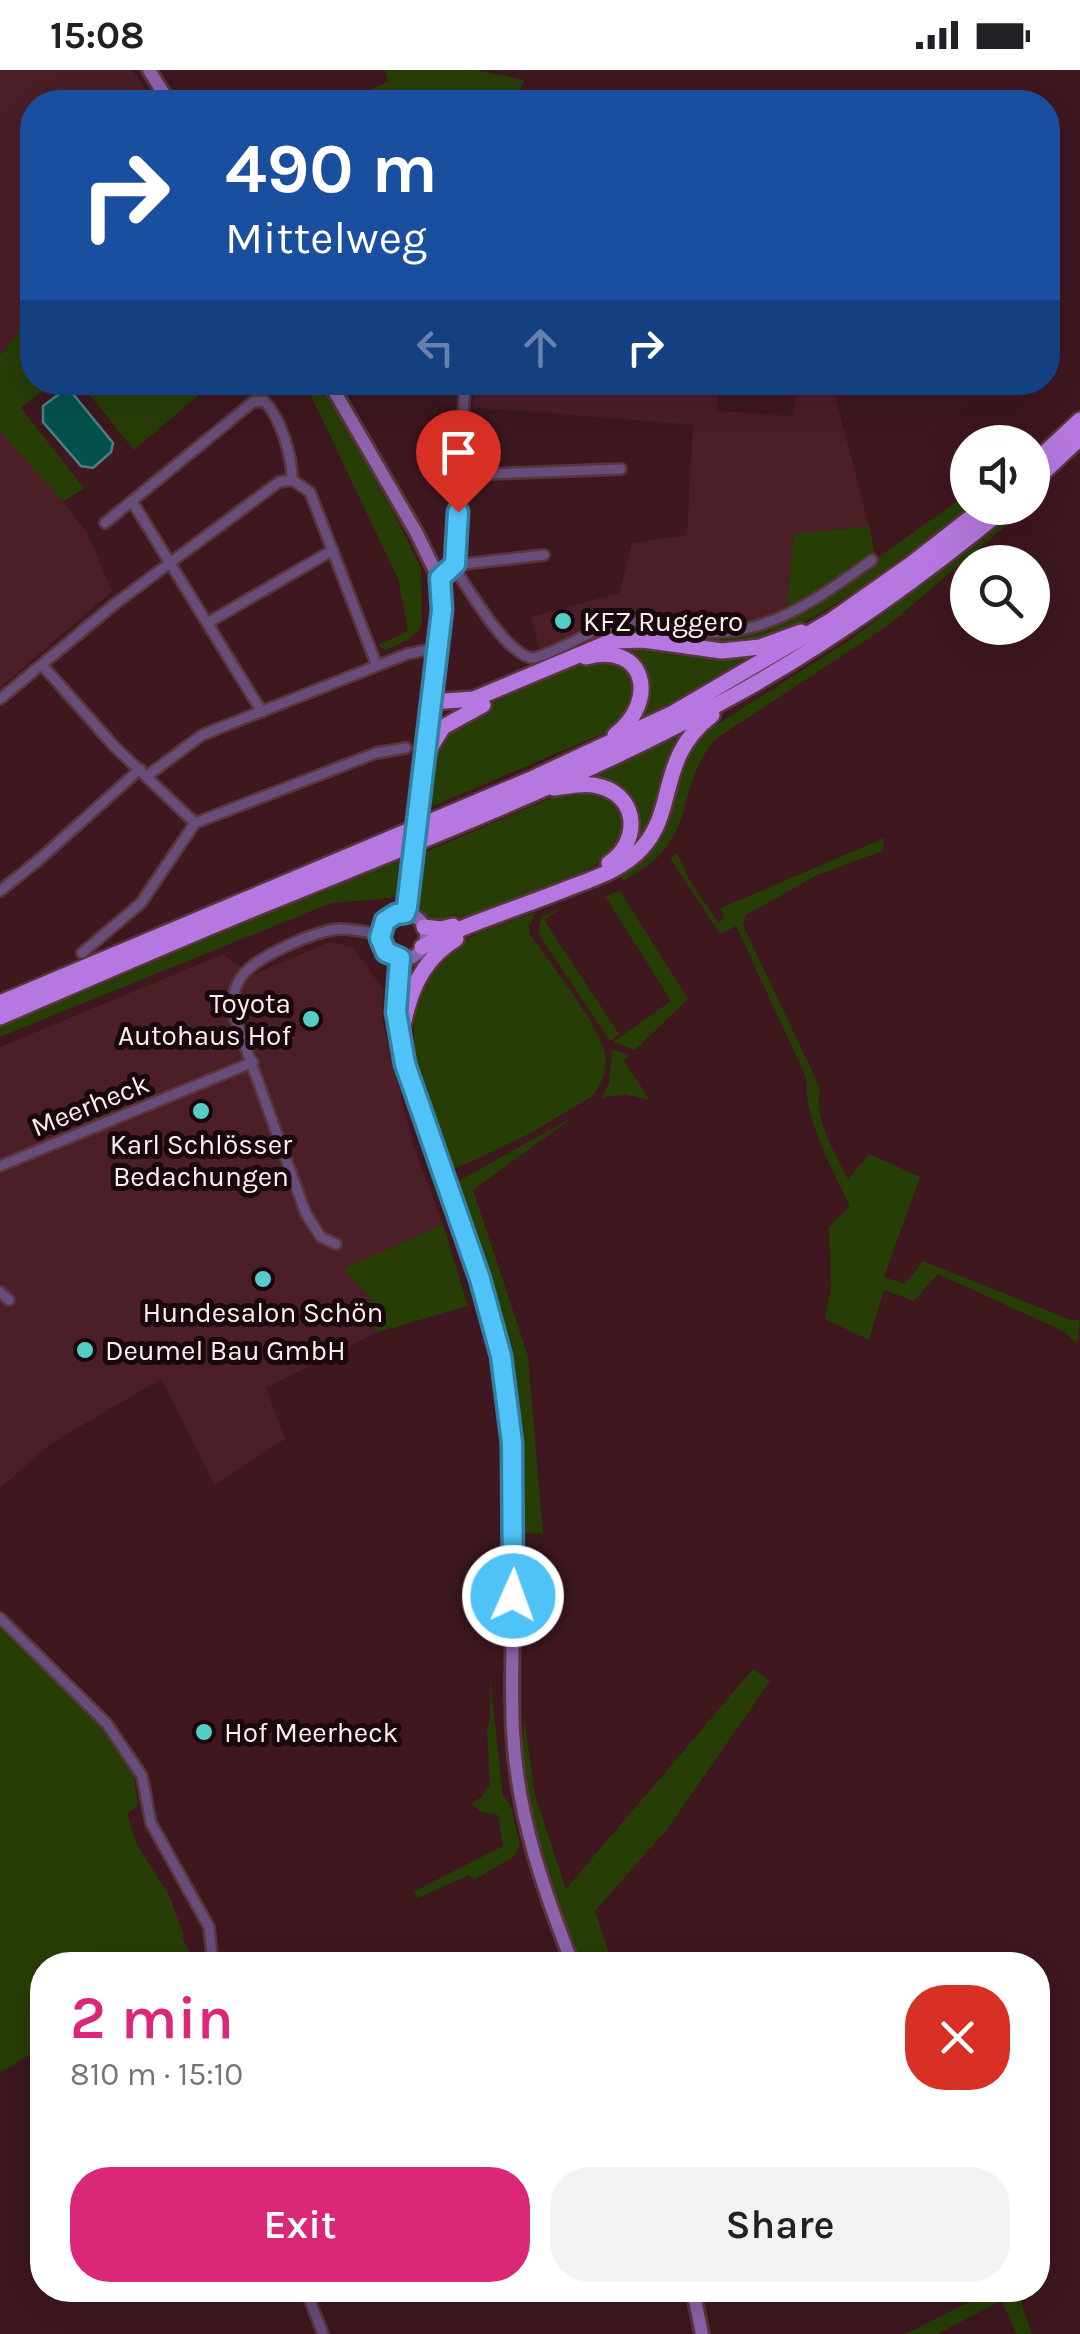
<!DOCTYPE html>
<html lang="en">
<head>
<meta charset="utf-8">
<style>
	:root { --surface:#fff; --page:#f2f2f2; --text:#202124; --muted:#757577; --accent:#db2777 }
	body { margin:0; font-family:Karla,sans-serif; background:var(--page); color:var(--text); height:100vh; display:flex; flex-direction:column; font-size:38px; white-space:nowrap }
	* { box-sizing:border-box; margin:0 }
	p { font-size:32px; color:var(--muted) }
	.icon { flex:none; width:55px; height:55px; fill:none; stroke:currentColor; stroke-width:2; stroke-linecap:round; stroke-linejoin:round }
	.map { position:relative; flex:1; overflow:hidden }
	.panel { position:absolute; left:30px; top:1882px; width:1020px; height:350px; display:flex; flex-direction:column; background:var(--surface); border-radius:40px; box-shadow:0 10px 40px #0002 }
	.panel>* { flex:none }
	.guide { position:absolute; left:20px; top:20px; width:1040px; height:305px; border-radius:40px; box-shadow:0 10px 40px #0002; background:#1a4fa0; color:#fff; overflow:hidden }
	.buttons { position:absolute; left:950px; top:355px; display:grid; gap:20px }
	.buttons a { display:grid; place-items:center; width:100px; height:100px; border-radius:50%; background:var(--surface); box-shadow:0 10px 40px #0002; font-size:50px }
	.pin { position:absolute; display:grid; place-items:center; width:85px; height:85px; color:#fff; margin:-102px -42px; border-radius:50% 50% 50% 0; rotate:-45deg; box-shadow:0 0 10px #0007 }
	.pin .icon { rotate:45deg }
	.me { position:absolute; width:110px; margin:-55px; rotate:2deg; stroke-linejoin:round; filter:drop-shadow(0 0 8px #0008) }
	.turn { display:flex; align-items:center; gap:35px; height:210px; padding:0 40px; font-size:45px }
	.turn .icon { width:130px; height:130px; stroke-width:2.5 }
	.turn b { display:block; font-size:70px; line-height:85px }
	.lanes { display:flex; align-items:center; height:95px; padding:0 40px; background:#0003; justify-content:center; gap:50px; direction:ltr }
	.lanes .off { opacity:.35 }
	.round { display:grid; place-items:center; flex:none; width:105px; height:105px; border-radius:40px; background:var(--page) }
	.head { display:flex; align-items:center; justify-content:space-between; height:170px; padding:0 40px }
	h1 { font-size:60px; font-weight:600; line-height:75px; color:var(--accent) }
	.primary-button { display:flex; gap:20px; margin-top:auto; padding:20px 40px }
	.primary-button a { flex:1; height:115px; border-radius:40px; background:var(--accent); color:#fff; font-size:40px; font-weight:600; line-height:115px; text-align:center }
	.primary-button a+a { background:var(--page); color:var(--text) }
	.status { display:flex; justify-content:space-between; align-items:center; height:70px; padding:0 50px; background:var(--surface); direction:ltr }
	.status svg { height:28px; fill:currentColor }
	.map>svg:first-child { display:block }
	.built { fill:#4c1e27 }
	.green { fill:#273d06 }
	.water { fill:#03514e; stroke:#4e807e; stroke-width:2.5 }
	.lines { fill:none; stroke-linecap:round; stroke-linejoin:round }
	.minor-casing { stroke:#59353c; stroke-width:14 }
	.secondary-casing { stroke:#59353c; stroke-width:18 }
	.trunk-casing { stroke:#59353c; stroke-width:20 }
	.minor { stroke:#674d7a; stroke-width:9 }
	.secondary { stroke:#8c62aa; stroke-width:12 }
	.trunk { stroke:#b678e0; stroke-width:15 }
	.secondary-bridge-casing { stroke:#59353c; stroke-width:18; stroke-linecap:butt }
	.secondary-bridge { stroke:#8c62aa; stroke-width:12 }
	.route-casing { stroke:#337fa1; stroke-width:25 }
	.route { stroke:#4fc3f7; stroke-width:18 }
	.poi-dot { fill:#54cdc7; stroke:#1a090c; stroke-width:4 }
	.labels { text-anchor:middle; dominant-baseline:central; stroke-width:10; stroke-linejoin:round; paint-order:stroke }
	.poi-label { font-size:28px; fill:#fdedee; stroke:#1a090c; text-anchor:start }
	.street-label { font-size:28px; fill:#fdedee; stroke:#1a090c }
</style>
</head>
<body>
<div class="status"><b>15:08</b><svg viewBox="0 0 49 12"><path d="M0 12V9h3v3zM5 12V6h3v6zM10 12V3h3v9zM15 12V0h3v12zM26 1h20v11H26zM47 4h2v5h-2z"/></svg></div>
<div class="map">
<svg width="1080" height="2264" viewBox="0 0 1080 2264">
	<rect width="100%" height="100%" fill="#3e171f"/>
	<path class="built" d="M0 0H132L155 32H32V245L0 286Z
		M719 312 716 341 792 346 798 313H832L869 456 793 464 787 542 729 561 682 554 541 584 531 547 619 523 632 473 687 465 693 355 473 337 476 313Z
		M0 361 41 403 88 464 112 521 0 618Z
		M330 872 353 877 383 919 382 949 413 1075 443 1154 344 1199 372 1230 375 1263 266 1318 285 1369 215 1415 161 1309 52 1373 0 1418V977L223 884 252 905Z"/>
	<path class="green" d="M385 0H476L524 10 515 32H339L388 12Z
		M32 245V312L52 313 21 338 84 418 63 432 0 361V286Z
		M80 313H213L134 380Z
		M305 313H320L394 443 421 499 422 555C415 567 398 576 385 580L378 575 408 561 398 509Z
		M967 424 968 438H972C911 478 821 557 752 573 717 581 681 561 646 565 613 569 562 590 529 600L541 584 612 551 729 561 787 542 793 464 869 456 876 489Z
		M1018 438H1027L886 557 717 668C684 703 691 744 667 776 655 792 640 802 623 811L620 803 673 718 688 681 700 665 853 568Z
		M623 575 762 583 638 650 647 624 609 578Z
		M614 590 630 602 636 623 619 655 609 661 426 739 429 702 437 674 466 645 584 591Z
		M684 664C656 699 663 750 629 781L638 748 586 710Z
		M578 721C599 721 610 727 624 742 624 749 625 759 624 766 615 802 494 837 458 851L446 855 425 847 415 824 421 784 558 725Z
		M884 768 883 781 819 804 746 845 743 855 820 1018C813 1050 835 1081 848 1109L869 1084 920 1107 884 1207 905 1214 923 1191 1071 1250H1080L1077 1274 1065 1262 938 1204 914 1231 884 1220 869 1270 825 1249 831 1218 829 1157 850 1136C831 1095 805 1053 806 1007L736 856 720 864 670 788 677 783 690 811 718 852 724 849 721 838Z
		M402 790 400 827 331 833 0 967V953L306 825Z
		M620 821 688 929 635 980 613 972 671 931 605 826Z
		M560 839 544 850 619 964 610 971 538 863 541 847Z
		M536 842 529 856 530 864C549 893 599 953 605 984 608 999 602 1016 591 1027L529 1064 457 1098 447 1092C423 1023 382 928 456 876 478 860 510 852 536 842Z
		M612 980 630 985 624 991 650 1030 625 1024 601 1028 609 1014Z
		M575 1046 473 1120 528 1286 543 1464 524 1463C525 1413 525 1363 516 1315 504 1245 479 1179 455 1113Z
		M443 1154 468 1236 375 1263 372 1230 344 1199Z
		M0 1555 111 1665 132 1695 138 1735 127 1744 137 1775 169 1825 184 1866 182 1868 191 1884 173 1895H42V1977L0 2003Z
		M753 1599 770 1611 668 1758 595 1841 613 1895H581C549 1817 517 1732 524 1647L535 1725 566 1819Z
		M490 1609 503 1726 511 1736 520 1776 513 1787 474 1810 469 1805 418 1828 413 1822 503 1776 498 1745 481 1742 471 1733 482 1727 490 1714 487 1659 490 1649Z
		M993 2220H1017L1032 2264H1017L1001 2231 937 2264H905Z"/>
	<path class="water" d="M62 322 73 324 113 373 111 382 93 398 81 396 43 352V336Z"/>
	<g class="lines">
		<defs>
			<path id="minor" d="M461 405 621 399
				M133 433 262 642
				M105 453 253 332 264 331C281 348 292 385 292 410
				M455 495 544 485
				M454 498C470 520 507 587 534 588 563 580 590 559 620 553 649 546 676 559 704 562 768 567 823 525 872 490
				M440 508 455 495 465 312
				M209 552 333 480
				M42 595 115 677 195 753
				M0 629 116 533 279 412 292 410 310 422 377 596
				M147 706 202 665 407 584 437 578
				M0 821 41 788 140 699
				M82 883 141 833 195 753 376 683 406 678
				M0 1096 253 992
				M336 1174 321 1167 306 1144 235 948C233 934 232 921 240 909 252 888 316 860 340 859 352 859 367 862 380 864
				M0 1222 9 1230
				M0 1548 107 1654 142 1706 151 1753 209 1857 213 1895
				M306 2220 323 2264"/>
			<path id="secondary" d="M149 0 169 32
				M329 312 416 462 442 515 418 739
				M405 843 412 792
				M380 866a23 23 0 1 1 46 0a23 23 0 1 1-46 0Z
				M400 888C390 971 418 1033 445 1108 466 1165 486 1223 500 1282 530 1406 507 1536 513 1661 517 1744 543 1819 573 1895
				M693 2220 702 2264"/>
			<path id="trunk" d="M1032 395 1080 350
				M1032 413 1080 368
				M586 587C646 571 659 631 615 665
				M431 632 474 629 612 571 643 570 722 581 760 577 801 562
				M425 686 443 657 483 635
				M554 718C570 716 586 712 602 717 640 729 639 773 609 793
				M424 857 441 859 453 856
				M422 877C467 853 519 838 566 819 592 809 622 800 641 779 678 740 656 688 712 645
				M0 933 529 710 673 643 832 550 910 495 983 438
				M0 947C86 910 172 872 258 837 422 770 589 707 744 620 836 568 924 505 1005 438
				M400 969C408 928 418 892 456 869"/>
		</defs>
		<use href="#minor" class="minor-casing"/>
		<use href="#secondary" class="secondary-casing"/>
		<use href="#trunk" class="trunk-casing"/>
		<use href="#minor" class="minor"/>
		<use href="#secondary" class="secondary"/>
		<use href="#trunk" class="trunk"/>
		<defs>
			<path id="secondary-bridge" d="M412 792 418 739"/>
		</defs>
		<use href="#secondary-bridge" class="secondary-bridge-casing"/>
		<use href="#secondary-bridge" class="secondary-bridge"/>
	</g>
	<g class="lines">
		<defs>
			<path id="route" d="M458 442 455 494 440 508 442 540 407 837 405 843 396 844 385 851 380 868 386 882 400 888 396 942 405 994 480 1209 501 1286 512 1373 513 1526"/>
		</defs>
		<use href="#route" class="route-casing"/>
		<use href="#route" class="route"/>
	</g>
	<g class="poi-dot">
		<circle cx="563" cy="551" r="10"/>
		<circle cx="311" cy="949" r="10"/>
		<circle cx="201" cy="1041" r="10"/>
		<circle cx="263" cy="1209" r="10"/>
		<circle cx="85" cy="1280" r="10"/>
		<circle cx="204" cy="1662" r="10"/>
	</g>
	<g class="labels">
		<g class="poi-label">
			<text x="583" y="551">KFZ Ruggero</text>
			<text x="291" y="933" text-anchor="end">Toyota<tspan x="291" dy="32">Autohaus Hof</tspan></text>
			<text x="201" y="1074" text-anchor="middle">Karl Schlösser<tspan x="201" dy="32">Bedachungen</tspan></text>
			<text x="263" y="1242" text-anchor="middle">Hundesalon Schön</text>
			<text x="105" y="1280">Deumel Bau GmbH</text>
			<text x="224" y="1662">Hof Meerheck</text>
		</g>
		<g class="street-label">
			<text transform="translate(90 1035) rotate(-22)">Meerheck</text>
		</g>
	</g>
</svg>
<div class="buttons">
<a><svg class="icon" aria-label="sound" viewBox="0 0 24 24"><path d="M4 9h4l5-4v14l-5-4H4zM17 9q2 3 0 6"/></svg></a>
<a><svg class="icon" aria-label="search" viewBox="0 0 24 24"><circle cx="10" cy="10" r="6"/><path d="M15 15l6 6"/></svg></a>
</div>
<div class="pin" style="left:458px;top:442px;background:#d93025"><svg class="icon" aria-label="arrive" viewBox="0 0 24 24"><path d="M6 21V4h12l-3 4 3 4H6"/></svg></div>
<svg class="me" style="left:513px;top:1526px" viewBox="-20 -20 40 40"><circle r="17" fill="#4fc3f7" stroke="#fff" stroke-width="3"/><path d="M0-11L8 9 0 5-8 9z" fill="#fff"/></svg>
<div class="guide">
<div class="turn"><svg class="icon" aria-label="right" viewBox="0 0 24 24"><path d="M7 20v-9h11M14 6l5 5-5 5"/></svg><div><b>490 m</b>Mittelweg</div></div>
<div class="lanes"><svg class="icon off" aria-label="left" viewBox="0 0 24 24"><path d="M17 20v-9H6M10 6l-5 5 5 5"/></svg><svg class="icon off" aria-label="ahead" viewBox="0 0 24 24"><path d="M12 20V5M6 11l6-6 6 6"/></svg><svg class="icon" aria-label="right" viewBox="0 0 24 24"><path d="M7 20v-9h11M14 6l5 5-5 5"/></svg></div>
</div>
<section class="panel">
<div class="head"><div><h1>2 min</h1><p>810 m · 15:10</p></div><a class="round" style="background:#d93025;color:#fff"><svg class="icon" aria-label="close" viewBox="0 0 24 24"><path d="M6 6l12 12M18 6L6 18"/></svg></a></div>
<div class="primary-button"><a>Exit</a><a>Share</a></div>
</section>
</div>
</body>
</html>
